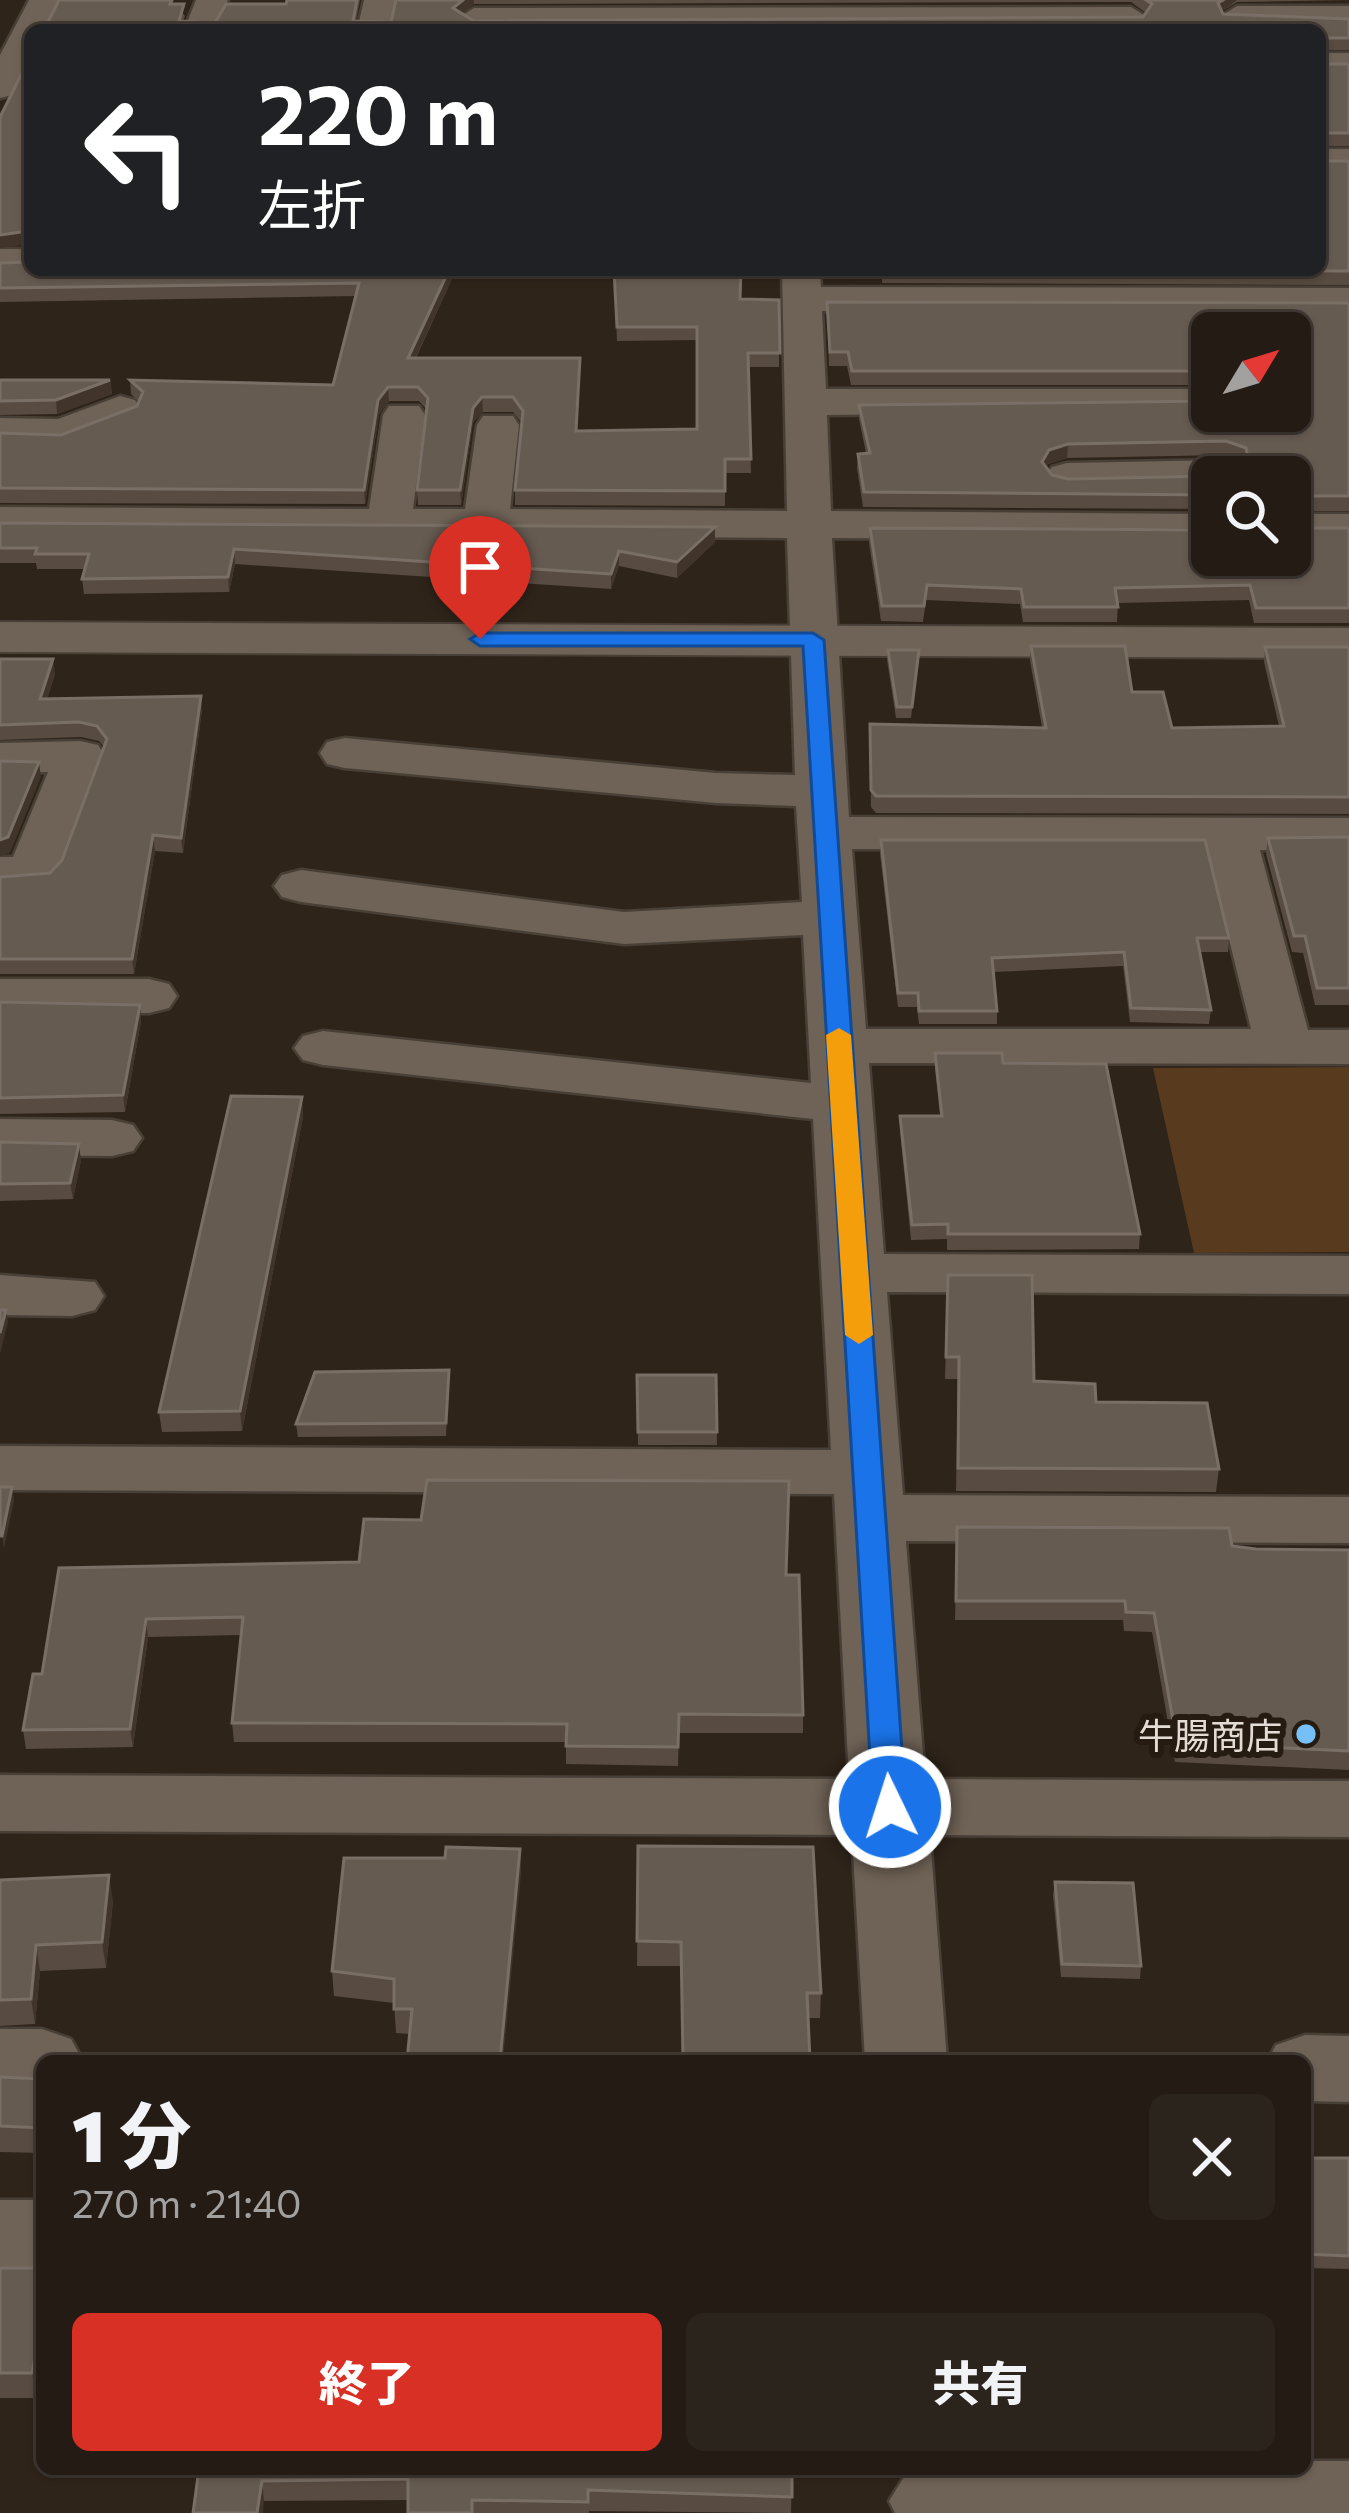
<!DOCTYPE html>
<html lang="ja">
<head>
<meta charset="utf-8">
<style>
	:root { --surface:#231b14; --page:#2b241d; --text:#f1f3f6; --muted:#a3a1a0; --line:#403934; --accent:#d93025 }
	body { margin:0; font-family:Commissioner,"Noto Sans JP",sans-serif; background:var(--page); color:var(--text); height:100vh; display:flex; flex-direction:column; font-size:45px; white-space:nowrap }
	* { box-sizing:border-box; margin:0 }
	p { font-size:39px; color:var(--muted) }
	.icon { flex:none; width:66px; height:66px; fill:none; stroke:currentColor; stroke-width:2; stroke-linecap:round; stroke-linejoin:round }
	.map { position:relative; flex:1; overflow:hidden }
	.drawer { position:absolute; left:36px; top:2055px; width:1275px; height:420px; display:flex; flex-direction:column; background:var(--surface); border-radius:18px; box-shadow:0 3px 9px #0004,0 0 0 3px var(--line) }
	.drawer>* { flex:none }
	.guide { position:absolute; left:24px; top:24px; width:1302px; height:252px; border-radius:18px; box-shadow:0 3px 9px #0004,0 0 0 3px var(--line); background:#202124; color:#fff; overflow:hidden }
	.needle { width:78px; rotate:52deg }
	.tools { position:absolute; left:1191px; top:312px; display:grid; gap:24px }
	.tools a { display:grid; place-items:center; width:120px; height:120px; border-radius:18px; background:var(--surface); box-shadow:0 3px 9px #0004,0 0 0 3px var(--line); font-size:60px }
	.pin { position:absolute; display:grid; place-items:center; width:102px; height:102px; color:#fff; margin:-123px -51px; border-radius:50% 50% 50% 0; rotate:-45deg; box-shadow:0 0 12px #0007 }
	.pin .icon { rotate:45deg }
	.me { position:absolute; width:132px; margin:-66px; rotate:356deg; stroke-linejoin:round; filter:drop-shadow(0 0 9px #0008) }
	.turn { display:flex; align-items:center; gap:42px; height:252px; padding:0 36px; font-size:54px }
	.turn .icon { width:156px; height:156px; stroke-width:2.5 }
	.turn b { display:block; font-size:84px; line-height:102px }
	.round { display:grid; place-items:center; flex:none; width:126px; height:126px; border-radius:18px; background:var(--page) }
	.head { display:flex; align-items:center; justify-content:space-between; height:204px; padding:0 36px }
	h1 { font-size:72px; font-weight:800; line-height:90px }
	.button { display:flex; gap:24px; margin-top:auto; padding:24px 36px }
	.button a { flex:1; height:138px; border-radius:18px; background:var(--accent); color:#fff; font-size:48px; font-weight:800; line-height:138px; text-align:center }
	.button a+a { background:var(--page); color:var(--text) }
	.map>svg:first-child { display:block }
	.green { fill:#583a1e }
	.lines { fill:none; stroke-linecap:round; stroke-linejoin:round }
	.minor-casing { stroke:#483f37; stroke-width:5 }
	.tertiary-casing { stroke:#483f37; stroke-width:4 }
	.minor { fill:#6f6256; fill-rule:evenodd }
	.tertiary { fill:#6f6256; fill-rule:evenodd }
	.wall { fill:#584b41; fill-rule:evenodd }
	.shaded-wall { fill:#41352b }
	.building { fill:#665b51; stroke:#7a6f66; stroke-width:3; fill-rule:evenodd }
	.route { fill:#1a73e8; stroke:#114b97; stroke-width:3 }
	.slow { fill:#f59e0b }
	.poi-dot { fill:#77bff7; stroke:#251b11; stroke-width:4.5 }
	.labels { text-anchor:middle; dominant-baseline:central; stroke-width:12; stroke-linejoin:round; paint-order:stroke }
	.poi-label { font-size:36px; fill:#e3dcd5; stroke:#251b11; text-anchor:end }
</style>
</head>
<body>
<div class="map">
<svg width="1349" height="2513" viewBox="0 0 1349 2513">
	<rect width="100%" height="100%" fill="#2f241a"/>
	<path class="green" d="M1349 1067V1252L1194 1253 1153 1068Z"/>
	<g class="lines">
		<defs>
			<path id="minor" d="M29 0H61L46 30H30V62L12 95 0 98V55Z
				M196 0H228L216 30H184Z
				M364 0H396L389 30H357Z
				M1237 6H1349V26L1226 23 1221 16Z
				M1131 7 1147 17 1142 24 474 28 458 18 474 8Z
				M1320 53H1349V73H1320Z
				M1320 149H1349V171H1320Z
				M0 249H30V270H40L0 273Z
				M782 270H820L821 287 1349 288V312L822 311 826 389H1206L1212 391V411H1220L827 415 831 511 1212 514V540L832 538 849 817 1349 818V850H1260L1308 1030H1349V1064L869 1063 884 1254 1349 1256V1294L887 1292 903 1495 1349 1497V1543L906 1541 925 1779 1349 1781V1837L930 1835 947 2061H865L852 1835 0 1831V1775L849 1779 834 1494 0 1490V1446L831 1450 813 1119 323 1065 303 1060 294 1048 303 1036 323 1031 811 1083 803 935 624 944 301 902 282 897 274 886 282 875 301 870 624 912 802 902 796 806 716 803 345 768 327 764 320 753 327 742 345 738 716 773 795 775 787 538 0 533V507L369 509 383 415 389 406H419L425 415 413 509H465L477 425 483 416H513L519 425 510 509 787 511ZM852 849H1207L1251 1029H866Z
				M120 396 135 400 141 409 135 418 63 445 0 444V418L58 419Z
				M1225 460 1240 464 1244 477H1212V486L1067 489 1052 485 1045 476 1052 467 1067 463Z
				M1290 514H1349V540H1290Z
				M80 741 98 745 105 756 60 873 52 884 0 889V857H13L48 772 0 773V743Z
				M0 979H149L169 984 177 996 169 1008 149 1013H0Z
				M0 1119 112 1120 133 1125 142 1138 133 1151 112 1156 0 1155Z
				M0 1275 95 1282 104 1296 95 1310 72 1316 0 1315Z
				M0 2029H42L71 2039 83 2061H42V2095H0Z
				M1305 2035 1349 2036V2102L1305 2101V2061H1267L1276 2045Z
				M0 2200H42V2272H0Z
				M1305 2461H1349V2513H895L889 2501 909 2469H1305Z"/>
			<path id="tertiary" d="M0 622 1349 628V658L0 652Z"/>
		</defs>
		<use href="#minor" class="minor-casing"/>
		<use href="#tertiary" class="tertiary-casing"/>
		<use href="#minor" class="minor"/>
		<use href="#tertiary" class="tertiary"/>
	</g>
	<path class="wall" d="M287 0H360L356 21 391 22 396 0H1349L1237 2 1222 11 1223 14 1349 19V50H1320V30H44L175 4 185 16 183 21 215 23 286 4ZM1131 2 1146 13 1143 17 474 21 462 13 474 4Z
		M1320 64H1349V146H1320Z
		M1349 161V285L882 283V270H1320Z
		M0 263 456 270 416 358H580L577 431 697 429V340L617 341 614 271 487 270H741L740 299 779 300V367H749L751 473H725V506L515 505V490L522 423 513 412H483L473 422 461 505H418L417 490 427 410 419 401H389L379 414 365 504 0 503V433L61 435 137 406 139 402 131 394 130 380 333 385 356 296 0 302Z
		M827 302 1349 303V511H1290V477H1212V509L863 507 857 468 858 454 866 453 859 419V405L1290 411 1212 333V387L1206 385H851L847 366H829ZM1225 455 1244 463 1245 465 1214 476 1068 479 1052 475 1046 468 1048 464 1067 458Z
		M0 380H110L112 394 57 414 0 415Z
		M0 523 715 542 677 578 619 566 611 589 235 564 229 592 84 594 82 579 85 569H37L36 563H0Z
		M870 528H1349V623H1254L1249 600 1118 603 1117 622H1023L1020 604 926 600 923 622 881 621 869 543Z
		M1031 646 1132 692 1172 728 1279 726 1264 662 1265 647H1349V814L876 813 871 807 870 724 1042 727 1030 661Z
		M888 650H919L911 718H896L887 660Z
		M0 659 55 674 47 699 202 710 183 853 155 851 134 974H0V877L50 873 62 860 104 747 99 741 81 737 0 740Z
		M1349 837V1005H1315L1303 953 1292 952 1266 854 1268 838Z
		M881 840 1229 938 1228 952H1200L1211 1010 1209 1024 1130 1022 1123 966 994 972 997 1011V1024H919L917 1007H898L880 854Z
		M0 1002 140 1005 141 1021 125 1112 0 1114Z
		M935 1053 1003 1063 1140 1234 1139 1249 947 1250V1239L911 1240 900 1131V1116H940L935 1068Z
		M302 1097 303 1117 242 1431 162 1432 159 1412Z
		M0 1142 81 1160 73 1199 0 1201Z
		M948 1275 1034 1381 1096 1402 1219 1469 1216 1492 956 1491 958 1379H945Z
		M449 1370 446 1436 298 1437 296 1424Z
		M637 1375H716L717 1445H638Z
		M957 1527 1256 1549 1349 1550V1770L1175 1762 1152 1632 1124 1631 1123 1620H955Z
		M59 1568 786 1575 803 1715V1733H679L678 1766 566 1764V1742H234L232 1723 241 1635 148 1637 133 1747 26 1749 23 1730 42 1674Z
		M638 1846 821 1993 820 2018H808L681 1966H637Z
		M520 1849 521 1874 410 2034 396 2033 394 2003 334 1996 332 1971 445 1858Z
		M0 1880 113 1901 106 1968 40 1971 35 2024 0 2026Z
		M1055 1882 1141 1966 1140 1979 1061 1977 1053 1895Z
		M0 2077 42 2079V2153L0 2152Z
		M1305 2158H1349V2269L1305 2268Z
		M0 2268H42V2372L37 2398H0Z
		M199 2469H792L791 2513 589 2511V2513H408V2500L264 2501Z"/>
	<path class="shaded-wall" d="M463 0H474V4L454 20 453 8Z
		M1223 0H1237L1217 15 1218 3Z
		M28 231 30 244 0 248V235Z
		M449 270H456L409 372 408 358Z
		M110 380 112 394 57 414 56 400Z
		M388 387 389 401 379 414 365 504 364 490 378 400Z
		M482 397 483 412 473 422 461 505 460 490 473 408Z
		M1068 444 1067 458 1048 464 1040 476 1042 462 1049 450Z
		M715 527V542L677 578V562Z
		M234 549 235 564 229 592 228 577Z
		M619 551V566L611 589V574Z
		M53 659 55 674 42 714 40 699Z
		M201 696 202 710 183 853 181 838Z
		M39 762 41 777 10 853 0 856V840Z
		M153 835 155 851 134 974 132 959Z
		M140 1005 141 1021 125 1112 123 1095Z
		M302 1097 303 1117 242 1431 240 1411Z
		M79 1144 81 1160 73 1199 70 1183Z
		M6 1310 8 1322 0 1354V1333Z
		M12 1487 14 1500 4 1549 2 1536Z
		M146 1619 148 1637 133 1747 130 1729Z
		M520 1849 521 1874 503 2061H500Z
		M109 1875 113 1901 106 1968 102 1942Z
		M36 1945 40 1971 35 2024 31 1999Z
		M42 2320V2372L37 2398 32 2373Z
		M262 2481 264 2501 263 2513H257Z"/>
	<path class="building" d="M59 0H172L170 4H184L179 21 215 23 226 4H286L287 0H357L353 21 391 22 396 0H463L453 8 474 21 1143 17 1152 4 1146 0H1223L1218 3 1223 14 1349 19V38H1320V30H44Z
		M30 57V238L28 231 0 235V117Z
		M1320 64H1349V133H1320Z
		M1320 161H1349V271L1048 270H1320Z
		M30 262V270H449L408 358H580L576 431 697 429V327H617L614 270H741L740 299 779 300 780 353H748L751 459H725V491L515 490 523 411 513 397H482L473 408 460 490H417L428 398 418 387H388L378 400 364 490 0 488V433L61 435 137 406 143 392 130 380 333 385 359 283 0 288V263Z
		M827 302 1349 303V496H1290V477H1212V495L864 492 858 454 870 453 859 405 1212 401V411H1290V333H1212V372L1207 371H852L848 352H830ZM1226 441 1246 448 1249 465 1218 467 1214 476 1068 479 1052 475 1042 462 1049 450 1068 444Z
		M0 380H110L56 400 0 401Z
		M0 523 715 527 677 562 619 551 611 574 234 549 228 577 82 579 89 554H35L37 548H0Z
		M870 528 1212 530V555H1290V528H1349V608H1256L1250 585 1115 588 1118 607H1024L1021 589 927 585 924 606H882Z
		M1031 646H1125L1132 692H1163L1172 728 1284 726 1265 647H1349V797L876 796 871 790 870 724 1046 728Z
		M888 650H919L912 707H897Z
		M0 659H53L40 699 201 696 181 838 153 835 132 959H0V877L50 873 62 860 107 739 97 726 79 722 0 725Z
		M0 761 39 762 8 837 0 840Z
		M1349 837V988H1317L1305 936H1294L1268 838Z
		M881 840H1205L1229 938H1197L1211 1010 1131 1008 1124 952 992 958 997 1011H919L918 993H898Z
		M0 1002 140 1005 123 1095 0 1098Z
		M935 1053H1002L1003 1063 1106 1064 1140 1234H948V1224L912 1225 900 1116H942Z
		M231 1096 302 1097 240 1411 159 1412Z
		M0 1142 79 1144 70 1183 0 1184Z
		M948 1275H1032L1034 1381 1095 1384 1096 1402 1207 1403 1219 1469 958 1468 959 1357H946Z
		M0 1310H6L0 1333Z
		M449 1370 446 1423 296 1424 315 1372Z
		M637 1375H716L717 1432H638Z
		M427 1480 789 1481 786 1575H799L803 1715 679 1714 678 1747 566 1746 567 1724 232 1723 243 1617 146 1619 130 1729 23 1730 33 1674H42L59 1568 359 1562 364 1519 421 1520Z
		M0 1487H12L2 1536H0Z
		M957 1527 1229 1528 1232 1546 1256 1549 1349 1550V1751L1177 1743 1154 1613 1126 1612 1125 1601H956Z
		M638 1846 813 1847 821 1993H807L810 2061H683L681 1942 637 1941Z
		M446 1847 520 1849 500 2061H407L412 2009H394V1979L332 1971 344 1858H445Z
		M109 1875 102 1942 36 1945 31 1999 0 2000V1880Z
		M1055 1882 1133 1883 1141 1966 1062 1964Z
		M0 2077 42 2079V2128L0 2126Z
		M1305 2158H1349V2256L1305 2254Z
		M0 2268H42V2320L32 2373H0Z
		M199 2469H792V2497L588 2490V2502L472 2500V2513H408V2479L262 2481 257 2513H193Z"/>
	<path class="route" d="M813 633 824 640 906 1807 890 1819 873 1807 803 646H480L470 639 480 633Z"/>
	<path class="slow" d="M839 1028 851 1035 873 1335 859 1344 845 1335 826 1035Z"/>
	<circle class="poi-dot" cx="1306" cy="1734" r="12"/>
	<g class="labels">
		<g class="poi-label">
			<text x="1282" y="1734">牛腸商店</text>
		</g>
	</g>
</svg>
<div class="tools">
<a><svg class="needle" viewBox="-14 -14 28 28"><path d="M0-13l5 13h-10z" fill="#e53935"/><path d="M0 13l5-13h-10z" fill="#a3a1a0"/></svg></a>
<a><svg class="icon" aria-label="search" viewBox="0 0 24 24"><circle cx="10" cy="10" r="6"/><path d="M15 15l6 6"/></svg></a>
</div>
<div class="pin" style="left:480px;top:639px;background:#d93025"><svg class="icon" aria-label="arrive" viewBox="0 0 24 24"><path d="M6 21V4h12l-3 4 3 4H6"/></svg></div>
<svg class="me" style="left:890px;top:1807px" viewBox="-20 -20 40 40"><circle r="17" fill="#1a73e8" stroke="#fff" stroke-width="3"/><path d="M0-11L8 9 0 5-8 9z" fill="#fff"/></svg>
<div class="guide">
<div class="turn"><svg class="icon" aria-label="left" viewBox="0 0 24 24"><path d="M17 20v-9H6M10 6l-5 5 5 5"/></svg><div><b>220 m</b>左折</div></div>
</div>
<section class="drawer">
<div class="head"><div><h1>1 分</h1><p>270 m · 21:40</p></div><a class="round"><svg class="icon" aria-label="close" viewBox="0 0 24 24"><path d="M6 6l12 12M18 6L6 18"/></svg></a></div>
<div class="button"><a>終了</a><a>共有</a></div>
</section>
</div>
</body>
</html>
